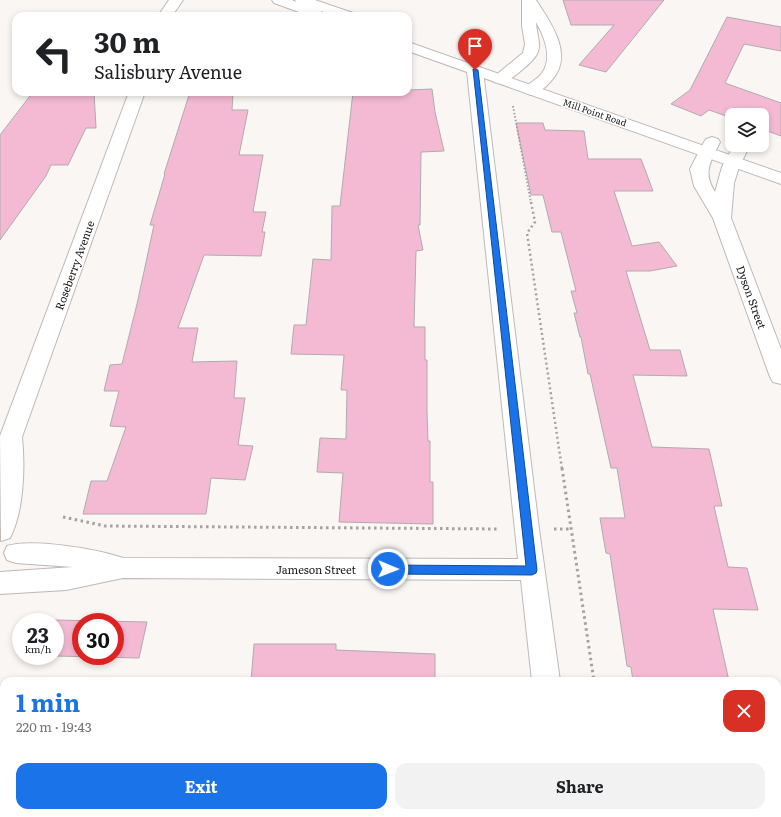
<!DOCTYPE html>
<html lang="en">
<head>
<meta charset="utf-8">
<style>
	:root { --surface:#fff; --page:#f2f2f2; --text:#202124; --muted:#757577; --accent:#1a73e8 }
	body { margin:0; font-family:Literata,serif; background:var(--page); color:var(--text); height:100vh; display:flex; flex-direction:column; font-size:15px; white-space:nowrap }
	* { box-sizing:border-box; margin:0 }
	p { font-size:13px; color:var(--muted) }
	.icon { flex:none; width:22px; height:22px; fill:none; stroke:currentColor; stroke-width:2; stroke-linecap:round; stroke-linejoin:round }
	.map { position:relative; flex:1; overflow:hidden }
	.panel { position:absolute; left:0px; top:677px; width:781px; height:140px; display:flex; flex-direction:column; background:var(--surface); border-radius:12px 12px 0 0; box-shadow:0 2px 6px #0003 }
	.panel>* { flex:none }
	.hud { position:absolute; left:12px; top:12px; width:400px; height:84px; border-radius:12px; box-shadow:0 2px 6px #0003; background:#fff; color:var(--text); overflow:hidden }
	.buttons { position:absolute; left:725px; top:108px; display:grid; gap:8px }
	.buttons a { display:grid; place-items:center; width:44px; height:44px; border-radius:8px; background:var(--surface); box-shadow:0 2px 6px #0003; font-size:20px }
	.speed { position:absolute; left:12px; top:613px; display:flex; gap:8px; font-size:20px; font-weight:700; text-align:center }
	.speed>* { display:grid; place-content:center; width:52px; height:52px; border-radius:50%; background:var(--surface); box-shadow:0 2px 6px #0003; line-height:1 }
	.speed small { font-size:10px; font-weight:400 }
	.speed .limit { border:6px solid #d22; background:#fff; color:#111 }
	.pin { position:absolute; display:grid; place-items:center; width:34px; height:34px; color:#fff; margin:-41px -17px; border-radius:50% 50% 50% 0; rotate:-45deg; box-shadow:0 0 4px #0007 }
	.pin .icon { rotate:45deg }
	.me { position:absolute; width:44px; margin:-22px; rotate:91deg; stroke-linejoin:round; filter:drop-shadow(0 0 3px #0008) }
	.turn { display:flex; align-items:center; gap:14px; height:84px; padding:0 16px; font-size:18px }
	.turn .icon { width:52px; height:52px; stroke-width:2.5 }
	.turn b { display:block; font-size:28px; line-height:34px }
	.round { display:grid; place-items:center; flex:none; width:42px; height:42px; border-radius:12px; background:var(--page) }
	.headline { display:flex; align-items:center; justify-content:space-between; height:68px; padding:0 16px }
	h1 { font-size:24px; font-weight:700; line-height:30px; color:var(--accent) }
	.primary-button { display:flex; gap:8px; margin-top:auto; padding:8px 16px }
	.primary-button a { flex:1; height:46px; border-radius:12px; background:var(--accent); color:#fff; font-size:16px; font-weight:700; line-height:46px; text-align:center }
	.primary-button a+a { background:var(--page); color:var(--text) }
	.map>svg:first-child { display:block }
	.building { fill:#f4bad4; stroke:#b0abad; fill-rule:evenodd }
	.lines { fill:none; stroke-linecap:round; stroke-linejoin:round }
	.minor-casing { stroke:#beb9b7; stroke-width:2 }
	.secondary-casing { stroke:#beb9b7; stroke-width:2 }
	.path-far2 { stroke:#a4a2a0; stroke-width:2; stroke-dasharray:1.5 2; stroke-linecap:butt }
	.path-far1 { stroke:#a4a2a0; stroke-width:2.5; stroke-dasharray:2 3; stroke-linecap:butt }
	.path { stroke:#a4a2a0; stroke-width:3; stroke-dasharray:2.5 3.5; stroke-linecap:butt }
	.minor { fill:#fff; fill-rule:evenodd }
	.secondary { fill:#fff; fill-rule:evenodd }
	.route { fill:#1a73e8; stroke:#114b97 }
	.labels { text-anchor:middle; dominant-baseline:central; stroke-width:3.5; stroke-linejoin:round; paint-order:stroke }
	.far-street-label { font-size:9px; fill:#181716; stroke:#fff }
	.street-label { font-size:11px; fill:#181716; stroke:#fff }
</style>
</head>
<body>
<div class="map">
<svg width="781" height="817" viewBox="0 0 781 817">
	<rect width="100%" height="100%" fill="#faf6f4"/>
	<path class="building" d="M563 0H664L606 72 579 65 614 25H571Z
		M727 17 781 27V51L744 44 725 83 781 103V136L762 129V115H732V118L709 110 701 116 671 104 690 90Z
		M432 89 435 112 444 151 421 152 420 225H418L423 250 416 251 414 327H425V360H427V411L428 441H430V482H433V524L339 522 343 473 317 472 320 438 346 439 347 390H341L344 355 291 354 294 325H306L313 259 331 260 332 206H340L353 92H408V90Z
		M33 92H94L96 128H86L68 165H51L46 176 0 240V135Z
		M190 92H233L232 110H248L239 155H263L253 212H266L262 232H265L261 256 204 255 178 328H198L192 362 237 361 234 398H245L238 445 253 446 245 480 211 478 206 514H83L91 481H107L126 427 110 426 119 391H104L110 365 122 364 137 304 154 225H150L165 174H164Z
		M516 123H543L545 130 584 131 588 159H641L653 191H614L632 246 659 242 677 266 650 271H626L650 350H680L687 376 633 375 652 447 709 449 722 506H714L728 567 747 568 758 610 713 609 729 681H633L631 667 627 666 610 554 606 553 600 518H625L617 468H611L590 374H588L581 337H580L574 313H577L571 291H576L561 232H552L543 195H531Z
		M55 620 147 622 139 658 55 656ZM81 622H115V656H81Z
		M254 644H336V650L435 654V681H251Z"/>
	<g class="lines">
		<defs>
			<path id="minor" d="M169 0H183L172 16H158Z
				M522 0H536C551 23 575 56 551 81 546 87 539 93 531 95L526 93 523 90C528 83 537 80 542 73 553 58 544 36 536 22 536 33 542 44 537 54 534 61 511 80 503 83 500 84 497 83 494 82L491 79 523 53 525 44 522 26Z
				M475 66 480 68 483 71 539 529 560 681H532L521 580 123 578 66 590 0 594V572L73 567 16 563 7 560 4 553 7 546C31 538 98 549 123 558L518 559 467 71 470 68Z
				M129 92H145L22 437C25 467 24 511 10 538L1 541 0 436Z
				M712 137 718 139 720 142C711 162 702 171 715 192L722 167 733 147 739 146 745 147 747 151 739 167 734 183 731 218 781 349V384L773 382 770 377 713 218 694 186 690 169 704 142 706 139Z
				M548 813H578V817H548Z"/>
			<path id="secondary" d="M272 0H292L296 2 295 0H315L353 13 355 16H335L321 11 322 13 320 16H310L274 3Z
				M408 42 781 173V184L408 51Z"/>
		</defs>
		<use href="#minor" class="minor-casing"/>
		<use href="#secondary" class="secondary-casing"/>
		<path class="path-far2" d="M513 106 531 203"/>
		<path class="path-far1" d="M531 202 535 222 527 233 562 469"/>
		<path class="path" d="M562 468 594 681
			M63 517 105 526 499 529
			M554 529H571
			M614 813 615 817"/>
		<use href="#minor" class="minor"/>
		<use href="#secondary" class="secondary"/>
	</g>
	<path class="route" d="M473 69 478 70 537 570 536 573 532 575 388 574 384 572 383 569 384 566 388 565 526 566Z"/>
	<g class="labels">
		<g class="far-street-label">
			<text transform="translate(595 112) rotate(19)">Mill Point Road</text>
		</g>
		<g class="street-label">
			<text transform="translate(74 265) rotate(-70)">Roseberry Avenue</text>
			<text transform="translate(752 297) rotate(70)">Dyson Street</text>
			<text x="316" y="569">Jameson Street</text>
		</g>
	</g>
</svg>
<div class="buttons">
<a><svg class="icon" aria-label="layers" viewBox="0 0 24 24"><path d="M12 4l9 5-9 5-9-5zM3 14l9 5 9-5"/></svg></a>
</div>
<div class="speed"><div>23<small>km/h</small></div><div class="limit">30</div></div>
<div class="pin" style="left:475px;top:70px;background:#d93025"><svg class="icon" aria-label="arrive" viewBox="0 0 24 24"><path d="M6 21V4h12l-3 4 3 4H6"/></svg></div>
<svg class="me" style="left:388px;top:569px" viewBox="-20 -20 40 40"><circle r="17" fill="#1a73e8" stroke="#fff" stroke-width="3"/><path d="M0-11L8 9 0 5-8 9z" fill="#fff"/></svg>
<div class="hud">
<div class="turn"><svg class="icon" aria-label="left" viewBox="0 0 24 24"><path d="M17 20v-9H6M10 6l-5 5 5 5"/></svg><div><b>30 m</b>Salisbury Avenue</div></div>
</div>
<section class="panel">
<div class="headline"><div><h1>1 min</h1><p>220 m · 19:43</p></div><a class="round" style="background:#d93025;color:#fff"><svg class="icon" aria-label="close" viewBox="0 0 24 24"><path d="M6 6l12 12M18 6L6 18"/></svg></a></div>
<div class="primary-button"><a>Exit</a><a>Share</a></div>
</section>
</div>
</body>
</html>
